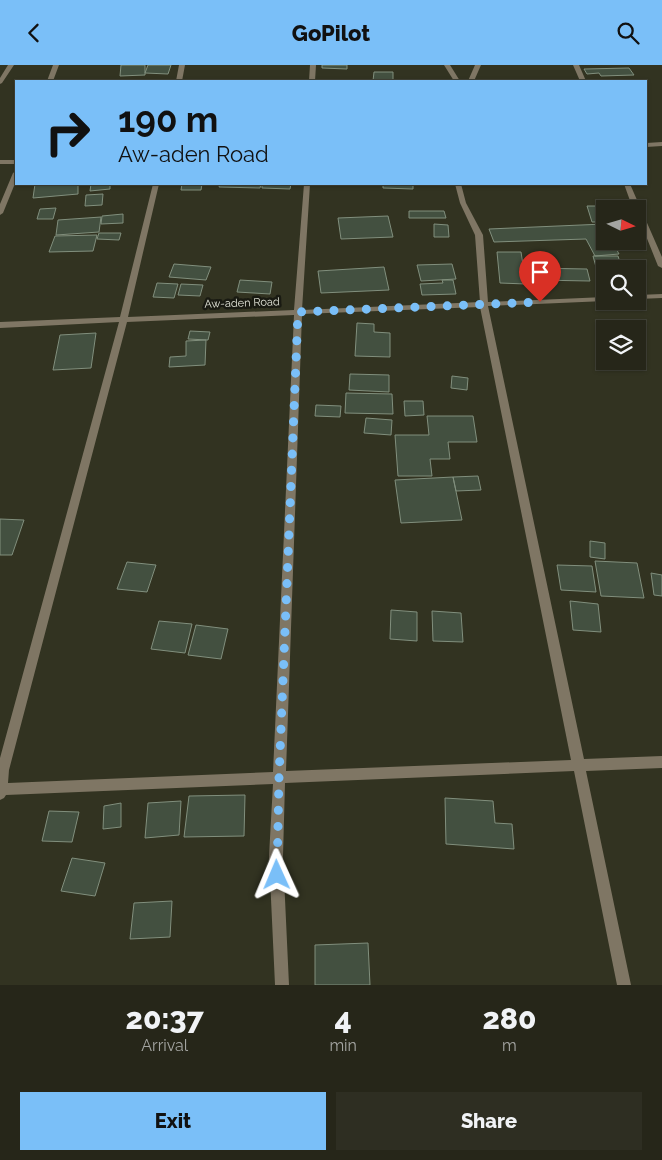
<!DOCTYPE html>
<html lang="en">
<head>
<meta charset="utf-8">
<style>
	:root { --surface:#262619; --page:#2e2e22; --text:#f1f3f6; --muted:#a4a5a2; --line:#424338; --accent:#7abff8 }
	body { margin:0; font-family:Raleway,sans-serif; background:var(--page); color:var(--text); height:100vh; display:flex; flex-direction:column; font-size:19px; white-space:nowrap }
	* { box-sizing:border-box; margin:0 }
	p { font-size:16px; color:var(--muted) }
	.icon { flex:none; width:28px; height:28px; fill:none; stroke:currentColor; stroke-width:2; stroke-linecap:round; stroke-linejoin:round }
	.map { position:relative; height:920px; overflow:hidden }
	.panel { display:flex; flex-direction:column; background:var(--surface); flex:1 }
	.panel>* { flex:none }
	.banner { position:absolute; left:15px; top:15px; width:632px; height:105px; border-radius:0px; box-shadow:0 1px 4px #0004,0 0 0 1px var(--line); background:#7abff8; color:#111; overflow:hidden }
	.needle { width:32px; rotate:95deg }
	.fabs { position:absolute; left:596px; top:135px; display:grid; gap:10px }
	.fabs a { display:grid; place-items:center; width:50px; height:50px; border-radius:0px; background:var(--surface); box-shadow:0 1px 4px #0004,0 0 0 1px var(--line); font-size:25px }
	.pin { position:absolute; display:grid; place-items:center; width:42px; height:42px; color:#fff; margin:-51px -21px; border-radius:50% 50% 50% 0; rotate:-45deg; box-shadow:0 0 5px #0007 }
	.pin .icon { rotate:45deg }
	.me { position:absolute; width:55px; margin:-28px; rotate:359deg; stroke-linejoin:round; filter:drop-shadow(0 0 4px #0008) }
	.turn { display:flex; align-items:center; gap:18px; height:105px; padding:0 20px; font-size:22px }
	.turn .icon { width:65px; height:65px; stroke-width:2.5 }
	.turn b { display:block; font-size:35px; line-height:42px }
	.eta { display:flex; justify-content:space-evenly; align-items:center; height:85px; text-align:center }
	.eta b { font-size:30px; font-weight:800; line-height:35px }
	.primary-button { display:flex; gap:10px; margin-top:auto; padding:10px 20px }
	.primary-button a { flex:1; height:58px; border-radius:0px; background:var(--accent); color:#111; font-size:20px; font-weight:800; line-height:58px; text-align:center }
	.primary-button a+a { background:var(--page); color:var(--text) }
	header { display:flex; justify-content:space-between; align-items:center; height:65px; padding:0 20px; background:var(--accent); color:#111; font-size:22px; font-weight:800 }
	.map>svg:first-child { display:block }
	.building { fill:#435040; stroke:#818f7d }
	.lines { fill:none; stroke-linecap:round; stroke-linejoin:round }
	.minor { fill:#7f7664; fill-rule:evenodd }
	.route { stroke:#7abff8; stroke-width:9; stroke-dasharray:0 16.2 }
	.labels { text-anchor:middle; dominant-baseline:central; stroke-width:5; stroke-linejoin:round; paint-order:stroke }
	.far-street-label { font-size:11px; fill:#e5e7db; stroke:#191a12 }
</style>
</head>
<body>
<header><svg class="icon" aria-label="back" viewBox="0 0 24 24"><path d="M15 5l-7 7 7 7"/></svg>GoPilot<svg class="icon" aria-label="search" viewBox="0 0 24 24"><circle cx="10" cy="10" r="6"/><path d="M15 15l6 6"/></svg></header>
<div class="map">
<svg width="662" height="920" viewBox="0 0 662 920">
	<rect width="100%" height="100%" fill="#323321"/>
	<path class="building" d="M121 0H145V10L120 11Z
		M148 0H171L168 9 145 8Z
		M322 0H347V4L322 3Z
		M629 3 634 10 601 11 599 8 587 9 584 4Z
		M374 7H393V16H373Z
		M35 119H78V129L33 133Z
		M91 119H110V124L90 126Z
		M182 119H202L201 125H181Z
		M220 119H261L260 123 219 122Z
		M262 119H291L290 124 262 123Z
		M383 119H413V124L383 123Z
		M103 129 102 140 85 141 86 130Z
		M587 141H604L605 157H592Z
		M56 143 53 154H37L40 144Z
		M409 146H444L446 153H409Z
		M123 149V158L101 159 102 151Z
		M388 151 393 172 341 174 338 153Z
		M101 152 99 167 56 170 58 155Z
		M434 159 448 160 449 172H434Z
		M604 159 605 176H612L619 189 595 191 586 174 494 177 489 164Z
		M99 168H121L119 175 97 174Z
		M97 170 93 186 49 187 55 171Z
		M497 187H521L526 219 500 218Z
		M593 191H618L622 204H605V213H599Z
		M174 199 211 202 206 215 169 212Z
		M452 199 456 214 421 216 417 200Z
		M384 202 389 225 321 228 318 206Z
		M532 203 587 204 590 216 535 215Z
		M240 215 272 217 270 229 237 227Z
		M442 215H453L456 229 422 230 420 219 443 218Z
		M157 218 178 219 174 233 153 232Z
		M181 219 203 220 200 231 178 230Z
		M357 258 374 259V267L390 268V292L355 291Z
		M190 266 210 267 208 275 188 274Z
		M96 268 91 303 53 305 60 270Z
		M206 275 205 300 169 302 170 292 186 291V276Z
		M350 309 389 310V327L349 325Z
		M452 311 468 313 467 325 451 323Z
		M346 328 392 329 393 349 345 348Z
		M404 336H423L424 350 405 351Z
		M316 340 341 341 340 352 315 351Z
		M427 351H473L477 377H448L450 394H430L432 411H398L395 370H429Z
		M366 353 392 355 391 370 364 368Z
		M478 411 481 425 456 426 453 412Z
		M453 412 462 455 401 458 395 415Z
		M0 454 24 455 12 490H0Z
		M590 476 605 478V494L590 492Z
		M595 496 637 498 644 533 601 531Z
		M127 497 156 500 147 527 117 524Z
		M557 500 592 501 596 527 561 525Z
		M651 508 662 510V531L654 530Z
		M570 536 598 539 601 567 573 565Z
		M391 545 417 547V576L390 574Z
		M432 546 461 548 463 577 433 576Z
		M159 556 192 559 185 588 151 584Z
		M196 560 228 564 221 594 188 590Z
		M245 730 244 771 184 772 189 731Z
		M445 733 493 736 495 758 512 759 514 784 446 779Z
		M181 736 179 770 145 773 148 738Z
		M121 738V762L103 764 104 741Z
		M49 746 79 747 72 777 42 776Z
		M72 793 105 798 95 831 61 826Z
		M172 836 170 872 130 874 134 838Z
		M368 878 370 920H315V880Z"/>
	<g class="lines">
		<path class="minor" d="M8 0H14L2 18 0 19V13Z
			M53 0H59L53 16H47Z
			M179 0H185L182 16H176Z
			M310 0H316L315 16H309Z
			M444 0H450L460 16H454Z
			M475 0H481L474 16H468Z
			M573 0H579L586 16H580Z
			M662 77V81L646 82V78Z
			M0 95H16V99H0Z
			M16 106V116L3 148 0 150V139L13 108Z
			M153 119H159L128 252 294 245 304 119H310L302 245 480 237 475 170 460 138 455 119H461L466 138 483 170 488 237 605 232V236L488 241 584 694 662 691V703L586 706 631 920H617L574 706 285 718 283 791 289 920H275L269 791 273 719 6 730 4 733 0 735V693L119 257 0 263V257L120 252ZM480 242 571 695 286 706 302 249ZM294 250 273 707 8 718 9 705 127 257Z
			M624 119H630L662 192V203L658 201 638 151V144H633Z
			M662 229V233L638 234V230Z"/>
	</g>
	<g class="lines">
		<path class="route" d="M277 810 279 713 298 247 540 237"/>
	</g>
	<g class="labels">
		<g class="far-street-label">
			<text transform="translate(242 238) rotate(-2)">Aw-aden Road</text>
		</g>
	</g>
</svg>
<div class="fabs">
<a><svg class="needle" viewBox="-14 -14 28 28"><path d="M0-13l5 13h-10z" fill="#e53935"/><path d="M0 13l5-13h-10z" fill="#a4a5a2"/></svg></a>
<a><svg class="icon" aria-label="search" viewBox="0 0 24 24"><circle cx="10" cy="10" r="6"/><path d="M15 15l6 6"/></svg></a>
<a><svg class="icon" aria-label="layers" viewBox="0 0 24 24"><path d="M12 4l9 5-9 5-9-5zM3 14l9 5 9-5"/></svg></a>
</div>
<div class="pin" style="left:540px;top:237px;background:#d93025"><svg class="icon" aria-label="arrive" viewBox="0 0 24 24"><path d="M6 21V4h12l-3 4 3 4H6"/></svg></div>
<svg class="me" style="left:277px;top:810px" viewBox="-20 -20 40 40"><path d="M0-17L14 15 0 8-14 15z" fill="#7abff8" stroke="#fff" stroke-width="4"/></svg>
<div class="banner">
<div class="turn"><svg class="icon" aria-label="right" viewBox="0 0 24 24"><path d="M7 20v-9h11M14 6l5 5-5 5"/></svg><div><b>190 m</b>Aw-aden Road</div></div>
</div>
</div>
<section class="panel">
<div class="eta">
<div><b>20:37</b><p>Arrival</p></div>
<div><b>4</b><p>min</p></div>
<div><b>280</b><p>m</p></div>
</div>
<div class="primary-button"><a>Exit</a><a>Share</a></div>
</section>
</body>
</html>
